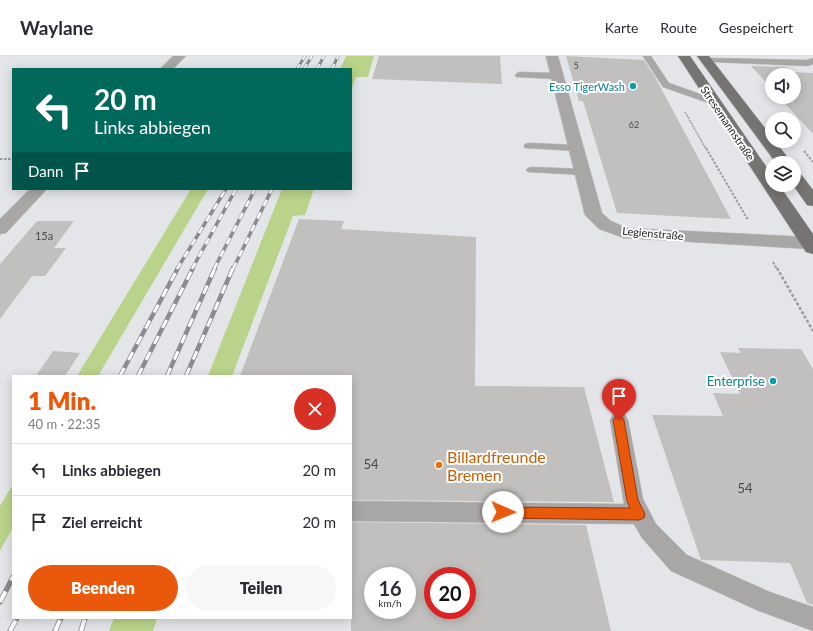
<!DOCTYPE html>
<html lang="de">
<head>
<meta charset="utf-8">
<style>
	:root { --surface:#fff; --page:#f7f7f7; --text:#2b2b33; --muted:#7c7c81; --line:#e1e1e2; --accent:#ea580c }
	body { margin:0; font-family:Lato,sans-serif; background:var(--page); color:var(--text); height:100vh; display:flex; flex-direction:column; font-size:15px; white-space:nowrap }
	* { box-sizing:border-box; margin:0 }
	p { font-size:13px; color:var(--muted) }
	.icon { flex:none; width:22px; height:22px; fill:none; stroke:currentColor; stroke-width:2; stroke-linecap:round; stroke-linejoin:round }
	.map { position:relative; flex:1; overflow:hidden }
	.side { position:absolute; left:12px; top:319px; width:340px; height:244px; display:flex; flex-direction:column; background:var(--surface); border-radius:0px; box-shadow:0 2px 10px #0003 }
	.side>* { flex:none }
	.hud { position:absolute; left:12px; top:12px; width:340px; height:122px; border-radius:0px; box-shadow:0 2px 10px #0003; background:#00695c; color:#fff; overflow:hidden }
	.buttons { position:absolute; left:765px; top:12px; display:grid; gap:8px }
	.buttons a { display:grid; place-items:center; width:36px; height:36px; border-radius:50%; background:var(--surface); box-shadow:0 2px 10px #0003; font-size:20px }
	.speed { position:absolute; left:364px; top:511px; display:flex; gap:8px; font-size:20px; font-weight:700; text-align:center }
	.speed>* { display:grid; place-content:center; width:52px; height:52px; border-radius:50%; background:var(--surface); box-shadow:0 2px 10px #0003; line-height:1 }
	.speed small { font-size:10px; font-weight:400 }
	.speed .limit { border:6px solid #d22; background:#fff; color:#111 }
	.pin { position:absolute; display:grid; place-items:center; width:34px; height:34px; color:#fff; margin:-41px -17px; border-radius:50% 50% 50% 0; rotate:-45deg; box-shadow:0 0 4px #0007 }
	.pin .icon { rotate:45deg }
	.me { position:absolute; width:44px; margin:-22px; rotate:91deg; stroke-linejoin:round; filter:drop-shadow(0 0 3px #0008) }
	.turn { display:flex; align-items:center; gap:14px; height:84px; padding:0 16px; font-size:18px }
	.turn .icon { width:52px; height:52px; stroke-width:2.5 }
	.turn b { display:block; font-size:28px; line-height:34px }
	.then { display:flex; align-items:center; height:38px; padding:0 16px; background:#0003; gap:8px; font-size:15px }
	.round { display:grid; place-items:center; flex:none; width:42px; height:42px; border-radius:21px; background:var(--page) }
	.summary { display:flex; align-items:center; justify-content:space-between; height:68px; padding:0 16px }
	h1 { font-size:24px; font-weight:800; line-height:30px; color:var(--accent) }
	.action { display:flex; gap:8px; margin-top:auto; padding:8px 16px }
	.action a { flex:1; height:46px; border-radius:24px; background:var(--accent); color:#fff; font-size:16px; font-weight:800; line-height:46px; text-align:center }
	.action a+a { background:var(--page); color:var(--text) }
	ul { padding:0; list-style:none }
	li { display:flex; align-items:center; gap:12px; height:52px; padding:0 16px; border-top:1px solid var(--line) }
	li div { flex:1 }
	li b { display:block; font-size:15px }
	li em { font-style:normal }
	header { display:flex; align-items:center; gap:24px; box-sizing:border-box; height:56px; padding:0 20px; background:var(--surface); border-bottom:1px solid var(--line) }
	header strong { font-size:19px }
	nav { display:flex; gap:22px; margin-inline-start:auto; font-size:14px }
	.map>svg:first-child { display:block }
	.green { fill:#b9d48a }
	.building { fill:#c2c0be; fill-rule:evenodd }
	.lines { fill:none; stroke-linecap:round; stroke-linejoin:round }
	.service-casing { stroke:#c0c2c4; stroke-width:1 }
	.minor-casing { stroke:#c0c2c4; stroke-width:1 }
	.primary-casing { stroke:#c0c2c4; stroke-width:1 }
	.path-far2 { stroke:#9a9c9e; stroke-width:1.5; stroke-dasharray:2 1; stroke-linecap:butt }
	.path-far1 { stroke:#9a9c9e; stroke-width:2; stroke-dasharray:2.5 1.5; stroke-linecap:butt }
	.path { stroke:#9a9c9e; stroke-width:2.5; stroke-dasharray:3 2; stroke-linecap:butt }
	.service { fill:#a8a7a6; fill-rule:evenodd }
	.minor { fill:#a8a7a6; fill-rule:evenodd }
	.primary { fill:#757472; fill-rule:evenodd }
	.rail-far3-casing { stroke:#8a8c8d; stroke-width:3 }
	.rail-far2-casing { stroke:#8a8c8d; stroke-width:3.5 }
	.rail-far1-casing { stroke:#8a8c8d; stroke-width:4.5 }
	.rail-casing { stroke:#8a8c8d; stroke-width:5.5 }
	.rail-far3 { stroke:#fff; stroke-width:2; stroke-dasharray:5.5; stroke-linecap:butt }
	.rail-far2 { stroke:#fff; stroke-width:2.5; stroke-dasharray:7; stroke-linecap:butt }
	.rail-far1 { stroke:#fff; stroke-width:3; stroke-dasharray:9; stroke-linecap:butt }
	.rail { stroke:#fff; stroke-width:4; stroke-dasharray:12; stroke-linecap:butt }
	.route { fill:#ea580c; stroke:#983908 }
	.culture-dot { fill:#0f9aa8; stroke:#fff; stroke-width:1.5 }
	.food-dot { fill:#e8710a; stroke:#fff; stroke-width:1.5 }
	.labels { text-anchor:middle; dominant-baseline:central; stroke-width:4; stroke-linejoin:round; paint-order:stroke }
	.far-number-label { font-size:9px; fill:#484948 }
	.far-culture-label { font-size:11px; fill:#0d838f; stroke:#fff; text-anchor:end }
	.far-street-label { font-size:11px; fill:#202121; stroke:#fff }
	.number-label { font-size:11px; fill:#484948 }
	.culture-label { font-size:13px; fill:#0d838f; stroke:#fff; text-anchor:end }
	.near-number-label { font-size:13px; fill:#484948 }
	.near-food-label { font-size:16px; fill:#c56008; stroke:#fff; text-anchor:start }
</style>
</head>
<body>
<header>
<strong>Waylane</strong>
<nav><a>Karte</a><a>Route</a><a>Gespeichert</a></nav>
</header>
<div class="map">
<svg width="813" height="575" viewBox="0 0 813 575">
	<rect width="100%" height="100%" fill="#e3e5e8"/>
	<path class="green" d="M346 0H374L368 21H356L351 34V13H340Z
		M191 133H208L98 320H77Z
		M282 133H314L305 159 293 160 232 320H208Z
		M13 428V471L0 495V450Z
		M114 562H157L153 575H109Z"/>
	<path class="building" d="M379 0H500L502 28 372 23Z
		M566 0 644 4 655 21 731 163 617 157 583 45H579Z
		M751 10 787 11 792 16 813 17V78L779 41H794V19H772V33Z
		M299 163 344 165 341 173 476 181 475 330 584 331 614 446 351 444V320H240Z
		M37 165H74L54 192H66L45 220H32L0 263V208Z
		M738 292 801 293 813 313V549L807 547 790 507 701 504 652 359 723 360 713 337 740 338 720 296 741 297Z
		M53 295 80 297 65 320H36Z
		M351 466 586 469 611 575H351ZM373 520H407V554H373ZM433 520H467V554H433Z"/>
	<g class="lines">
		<defs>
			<path id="service" d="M643 0H651L669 27 717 44 719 46 714 49 711 48 663 31Z
				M710 2 807 4 813 2V8L808 10 713 6H710L709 4Z
				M519 16 557 17 561 20 557 23 516 21 515 19Z
				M529 87 577 89 582 92 577 95 525 92 524 90 525 88Z
				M532 111 583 113 587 114 589 116 587 118 583 119 528 116 526 114 528 112Z
				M619 356 625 359 628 364 643 443 656 468 687 499 770 536 813 551V575L759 555 671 515 642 482 634 468 351 465V445L624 448 610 364 613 359Z"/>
			<path id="minor" d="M173 0H186L173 13H160Z
				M546 0H558L602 157 611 165 627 172 809 181 813 182V192L809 193 624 182 599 173 585 159Z
				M30 133H47L6 177 0 178V163Z"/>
			<path id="primary" d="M678 0H690L772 119V129H779L813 178V198L806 196Z
				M697 0H709L772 81V85H775L792 107H776Z
				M794 115 800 117 813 134V150L807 149 793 129H794Z"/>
		</defs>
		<use href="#service" class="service-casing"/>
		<use href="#minor" class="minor-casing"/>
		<use href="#primary" class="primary-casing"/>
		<path class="path-far2" d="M685 56 706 93"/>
		<path class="path-far1" d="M706 92 748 164
			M804 95 813 106
			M0 103H13
			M773 206 777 213"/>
		<path class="path" d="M777 212 813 275"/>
		<use href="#service" class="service"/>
		<use href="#minor" class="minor"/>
		<use href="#primary" class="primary"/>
		<defs>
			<path id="rail-far3" d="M297 13 305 0
				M304 13 312 0
				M317 13 324 0
				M332 13 338 0"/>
			<path id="rail-far2" d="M177 213 226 133
				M192 213 236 133
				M214 213 255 133
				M233 213 272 133"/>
			<path id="rail-far1" d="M120 320 178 212
				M138 320 193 212
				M167 320 215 212
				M186 320 233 212"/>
			<path id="rail" d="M0 546 13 521
				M10 575 17 562
				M55 575 61 562
				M81 575 85 562"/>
		</defs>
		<use href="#rail-far3" class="rail-far3-casing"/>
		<use href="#rail-far2" class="rail-far2-casing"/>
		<use href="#rail-far1" class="rail-far1-casing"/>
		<use href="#rail" class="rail-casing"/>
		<use href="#rail-far3" class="rail-far3"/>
		<use href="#rail-far2" class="rail-far2"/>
		<use href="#rail-far1" class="rail-far1"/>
		<use href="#rail" class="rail"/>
	</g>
	<path class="route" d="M619 360 622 361 624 364 638 444 645 458 644 462 639 464 503 462 499 461 497 456 499 452 503 451 630 452 627 445 613 364 615 361Z"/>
	<g class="culture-dot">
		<circle cx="633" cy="30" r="4"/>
		<circle cx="773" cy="325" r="4"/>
	</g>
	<circle class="food-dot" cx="439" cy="409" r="4"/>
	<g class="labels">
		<g class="far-number-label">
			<text x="576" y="9">5</text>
			<text x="634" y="68">62</text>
		</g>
		<g class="far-culture-label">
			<text x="625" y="30">Esso TigerWash</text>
		</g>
		<g class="far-street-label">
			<text transform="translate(728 67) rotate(56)">Stresemannstraße</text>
			<text transform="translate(653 177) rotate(5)">Legienstraße</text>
		</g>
		<g class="number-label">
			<text x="44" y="179">15a</text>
		</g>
		<g class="culture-label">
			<text x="765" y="325">Enterprise</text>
		</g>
		<g class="near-number-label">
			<text x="371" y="408">54</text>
			<text x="745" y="432">54</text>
		</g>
		<g class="near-food-label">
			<text x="447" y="400">Billardfreunde<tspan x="447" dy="18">Bremen</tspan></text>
		</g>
	</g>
</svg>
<div class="buttons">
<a><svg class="icon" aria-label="sound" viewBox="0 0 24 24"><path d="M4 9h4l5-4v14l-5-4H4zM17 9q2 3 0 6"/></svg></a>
<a><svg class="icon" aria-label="search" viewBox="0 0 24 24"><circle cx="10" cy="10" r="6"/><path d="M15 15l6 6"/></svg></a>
<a><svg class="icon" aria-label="layers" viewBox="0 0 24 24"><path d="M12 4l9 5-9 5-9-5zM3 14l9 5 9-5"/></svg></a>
</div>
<div class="speed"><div>16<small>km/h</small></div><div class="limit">20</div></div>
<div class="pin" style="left:619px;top:364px;background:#d93025"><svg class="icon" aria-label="arrive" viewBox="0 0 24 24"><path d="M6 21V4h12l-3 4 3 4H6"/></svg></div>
<svg class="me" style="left:503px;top:456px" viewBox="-20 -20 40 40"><circle r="19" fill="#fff"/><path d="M0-13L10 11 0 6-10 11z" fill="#ea580c"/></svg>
<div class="hud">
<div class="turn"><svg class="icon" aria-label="left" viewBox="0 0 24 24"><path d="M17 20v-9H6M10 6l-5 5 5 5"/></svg><div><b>20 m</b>Links abbiegen</div></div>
<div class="then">Dann<svg class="icon" aria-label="arrive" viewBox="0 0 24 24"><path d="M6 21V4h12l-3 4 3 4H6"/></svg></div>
</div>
<section class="side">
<div class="summary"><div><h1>1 Min.</h1><p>40 m · 22:35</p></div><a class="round" style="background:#d93025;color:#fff"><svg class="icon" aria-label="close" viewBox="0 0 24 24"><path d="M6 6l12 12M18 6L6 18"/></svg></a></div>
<ul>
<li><svg class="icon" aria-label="left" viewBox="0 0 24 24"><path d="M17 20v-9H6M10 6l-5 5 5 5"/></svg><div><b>Links abbiegen</b></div><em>20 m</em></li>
<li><svg class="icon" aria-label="arrive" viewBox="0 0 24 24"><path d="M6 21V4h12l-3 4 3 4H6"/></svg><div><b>Ziel erreicht</b></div><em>20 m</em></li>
</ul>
<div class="action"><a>Beenden</a><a>Teilen</a></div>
</section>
</div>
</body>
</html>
